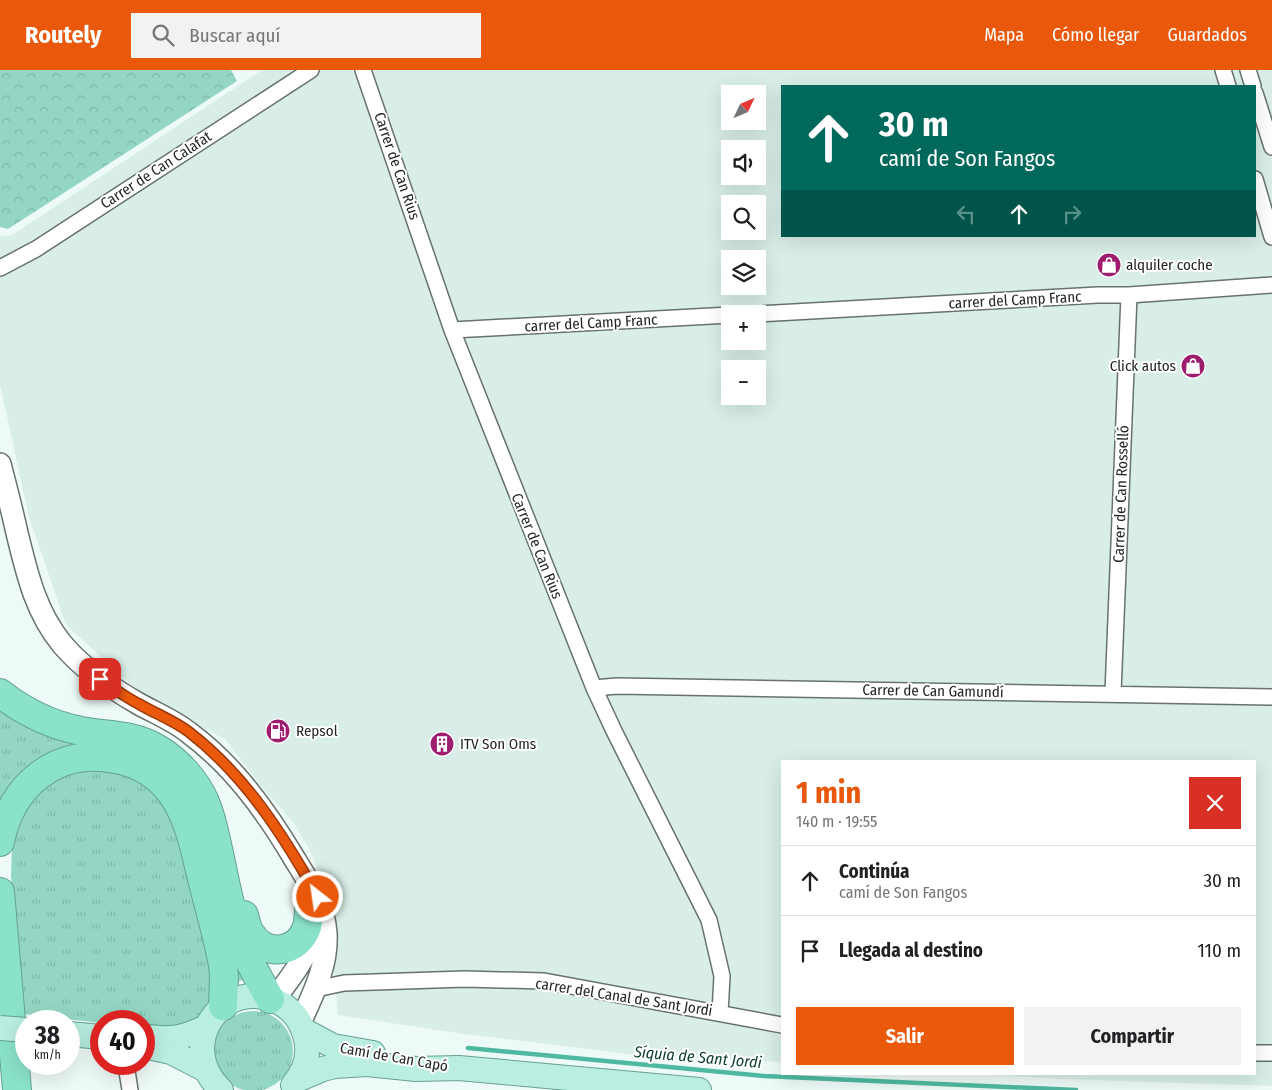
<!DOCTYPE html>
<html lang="es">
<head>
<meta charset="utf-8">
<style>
	:root { --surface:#fff; --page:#f2f2f2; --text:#202124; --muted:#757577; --line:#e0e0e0; --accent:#ea580c }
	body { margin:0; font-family:"Fira Sans Condensed",sans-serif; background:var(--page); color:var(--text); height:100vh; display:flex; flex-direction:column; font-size:19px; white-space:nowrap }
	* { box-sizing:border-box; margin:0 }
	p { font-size:16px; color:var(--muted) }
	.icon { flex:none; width:28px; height:28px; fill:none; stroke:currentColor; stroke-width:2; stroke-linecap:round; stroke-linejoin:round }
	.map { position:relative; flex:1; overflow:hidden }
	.sheet { position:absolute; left:781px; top:690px; width:475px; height:315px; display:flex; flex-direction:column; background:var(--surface); border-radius:0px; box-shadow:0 5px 20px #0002 }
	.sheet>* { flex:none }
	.hud { position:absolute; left:781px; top:15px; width:475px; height:152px; border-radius:0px; box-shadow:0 5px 20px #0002; background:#00695c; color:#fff; overflow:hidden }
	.needle { width:32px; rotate:46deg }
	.tools { position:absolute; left:721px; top:15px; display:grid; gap:10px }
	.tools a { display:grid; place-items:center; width:45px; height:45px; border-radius:0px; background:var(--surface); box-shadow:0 5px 20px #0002; font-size:25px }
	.speed { position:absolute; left:15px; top:940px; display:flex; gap:10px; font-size:25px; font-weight:700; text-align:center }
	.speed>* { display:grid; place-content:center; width:65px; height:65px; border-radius:50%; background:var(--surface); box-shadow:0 5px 20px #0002; line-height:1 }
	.speed small { font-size:12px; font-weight:400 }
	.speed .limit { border:8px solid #d22; background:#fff; color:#111 }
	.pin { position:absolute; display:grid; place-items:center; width:42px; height:42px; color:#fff; margin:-21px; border-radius:10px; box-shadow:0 2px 8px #0006 }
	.me { position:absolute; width:55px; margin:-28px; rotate:330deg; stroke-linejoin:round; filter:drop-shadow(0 0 4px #0008) }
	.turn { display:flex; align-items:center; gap:18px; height:105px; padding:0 15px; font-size:22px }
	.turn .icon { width:65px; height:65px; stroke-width:2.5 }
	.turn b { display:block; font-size:35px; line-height:42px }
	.lanes { display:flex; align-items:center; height:48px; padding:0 15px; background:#0003; justify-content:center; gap:25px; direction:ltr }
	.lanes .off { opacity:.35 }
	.round { display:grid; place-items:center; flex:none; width:52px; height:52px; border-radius:0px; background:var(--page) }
	.summary { display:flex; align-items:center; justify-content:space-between; height:85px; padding:0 15px }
	h1 { font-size:30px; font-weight:700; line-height:38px; color:var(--accent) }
	.primary-button { display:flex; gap:10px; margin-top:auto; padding:10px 15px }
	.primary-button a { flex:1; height:58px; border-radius:0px; background:var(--accent); color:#fff; font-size:20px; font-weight:700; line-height:58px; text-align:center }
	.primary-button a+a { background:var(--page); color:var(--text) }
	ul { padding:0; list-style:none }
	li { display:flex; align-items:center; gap:15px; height:70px; padding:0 15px; border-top:1px solid var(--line) }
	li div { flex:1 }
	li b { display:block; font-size:19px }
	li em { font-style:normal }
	header { display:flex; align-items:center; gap:30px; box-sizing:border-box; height:70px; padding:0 25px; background:var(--accent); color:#fff }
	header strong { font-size:24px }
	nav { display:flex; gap:28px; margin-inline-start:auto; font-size:18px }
	.search { width:350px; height:45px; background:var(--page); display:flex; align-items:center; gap:12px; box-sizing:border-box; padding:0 18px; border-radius:0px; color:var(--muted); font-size:19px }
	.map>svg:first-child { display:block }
	.built { fill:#d9eee8; fill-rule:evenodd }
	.grass { fill:url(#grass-tufts) }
	.forest { fill:url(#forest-crowns) }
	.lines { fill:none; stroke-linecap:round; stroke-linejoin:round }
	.stream { stroke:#4eb9a0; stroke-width:4.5 }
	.street-casing { stroke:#67726e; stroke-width:18 }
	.secondary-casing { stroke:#67726e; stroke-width:24 }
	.primary-casing { stroke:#66a191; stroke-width:26 }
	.highway-casing { stroke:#66a191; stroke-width:30 }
	.street { stroke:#fff; stroke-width:15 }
	.secondary { stroke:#fff; stroke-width:21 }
	.primary { stroke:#b9eee0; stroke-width:24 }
	.highway { stroke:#8ae2cb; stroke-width:28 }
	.primary-bridge-casing { stroke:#66a191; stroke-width:26; stroke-linecap:butt }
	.primary-bridge { stroke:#b9eee0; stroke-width:24 }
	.route-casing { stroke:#983908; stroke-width:12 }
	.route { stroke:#ea580c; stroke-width:9 }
	.labels { text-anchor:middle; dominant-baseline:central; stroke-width:4; stroke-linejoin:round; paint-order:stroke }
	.street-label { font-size:15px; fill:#222726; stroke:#fff }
	.poi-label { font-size:15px; fill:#222726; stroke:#fff; text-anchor:start }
	.water-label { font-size:16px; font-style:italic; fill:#104035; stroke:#fff }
</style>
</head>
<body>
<header>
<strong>Routely</strong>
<div class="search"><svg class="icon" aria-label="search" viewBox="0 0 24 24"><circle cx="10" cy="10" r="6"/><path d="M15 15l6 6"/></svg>Buscar aquí</div>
<nav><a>Mapa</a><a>Cómo llegar</a><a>Guardados</a></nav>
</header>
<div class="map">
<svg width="1272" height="1020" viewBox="0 0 1272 1020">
	<defs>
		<pattern id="grass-tufts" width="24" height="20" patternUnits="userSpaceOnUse" patternTransform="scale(1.25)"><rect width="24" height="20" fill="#94d6c4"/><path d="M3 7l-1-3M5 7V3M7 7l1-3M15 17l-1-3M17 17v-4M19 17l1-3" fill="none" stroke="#7fb8a8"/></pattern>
		<pattern id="forest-crowns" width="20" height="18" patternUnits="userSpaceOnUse" patternTransform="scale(1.25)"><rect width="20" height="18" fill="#94d6c4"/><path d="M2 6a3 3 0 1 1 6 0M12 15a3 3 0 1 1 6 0" fill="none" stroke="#7fb8a8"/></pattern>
	</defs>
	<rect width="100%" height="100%" fill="#eefaf7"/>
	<path class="built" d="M262 0H1272V1016L1062 1009 970 1004H1255V691H782V992L645 986 464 964 338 945 332 880 323 812 310 780 293 752 265 721 226 670 142 624 66 555 29 447 0 315V166L12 165ZM782 16H1255V166H782ZM730 24H758V51H730ZM730 79H758V106H730ZM730 134H758V161H730ZM730 189H758V216H730ZM730 244H758V271H730ZM730 299H758V326H730Z"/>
	<path class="grass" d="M0 635C23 655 57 666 87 671 103 674 120 673 136 679 157 687 178 704 190 724 201 741 204 763 209 782 219 825 227 870 248 909L234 912 231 890 197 755C192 742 187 728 178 717 130 655 32 668 0 740Z
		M104 699 130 705 157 724 173 750 207 878 214 919 207 942 190 955 144 958V951H101V953L23 944 11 806 12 776 16 755 39 720 70 702Z
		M213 981a40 40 0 1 1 80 0a40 40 0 1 1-80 0Z"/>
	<path class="forest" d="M0 0H231L237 11 8 159 0 157Z"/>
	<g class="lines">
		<path class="stream" d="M468 978 764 1006 1076 1020"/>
		<defs>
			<path id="street" d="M363 0 452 260 594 618 614 661 709 850 722 906 720 943
				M1223 0 1228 16
				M1248 0 1253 16
				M1255 23 1272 77
				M1255 109 1272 167
				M0 198 36 179 311 0
				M758 244 1098 225H1129L1272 215
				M452 260 730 245
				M594 618 617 616 1272 627
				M1113 623 1129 225
				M316 919 344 913 465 909 544 911 782 955
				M1255 983H1272
				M127 1001 130 1020"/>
			<path id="secondary" d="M0 394C6 417 12 440 17 463 27 503 35 541 62 574 83 599 111 618 139 634 155 643 173 650 188 662 233 695 266 741 294 788 309 812 324 834 326 863 328 896 313 924 300 953
				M274 930C290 907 313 883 313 853"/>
			<path id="primary" d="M303 960 333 976 373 983
				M69 964 101 967
				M148 967C172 970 183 968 206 957
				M144 976 171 982 206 1000
				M297 1010 323 999 335 996 367 994 416 999 459 998 699 1020
				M221 1020C174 976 223 903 280 933 291 939 300 950 304 962 311 981 306 1000 293 1015"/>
			<path id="highway" d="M0 623C24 642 51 655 81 661 108 666 134 664 158 679 178 691 196 711 205 732 212 748 215 766 219 783 224 808 229 833 236 857 244 883 257 906 270 929
				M0 772C11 715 57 677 115 689 138 693 158 705 172 724 191 751 196 786 204 817 211 843 218 869 223 895L224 906 223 936
				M0 822 17 1020
				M244 845C246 852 247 859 251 864 266 888 298 883 307 857 309 849 309 841 309 833"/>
		</defs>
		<use href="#street" class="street-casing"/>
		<use href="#secondary" class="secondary-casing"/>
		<use href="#primary" class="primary-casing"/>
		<use href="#highway" class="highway-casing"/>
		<use href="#street" class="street"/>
		<use href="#secondary" class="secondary"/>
		<use href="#primary" class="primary"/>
		<use href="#highway" class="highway"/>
		<defs>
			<path id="primary-bridge" d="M0 958 26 960"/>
		</defs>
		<use href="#primary-bridge" class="primary-bridge-casing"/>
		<use href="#primary-bridge" class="primary-bridge"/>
	</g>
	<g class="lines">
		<defs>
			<path id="route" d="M100 609C113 618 125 627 139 634 156 644 173 650 189 662 245 705 284 766 318 827"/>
		</defs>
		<use href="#route" class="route-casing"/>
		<use href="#route" class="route"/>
	</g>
	<defs>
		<symbol id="shop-disc" viewBox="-11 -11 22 22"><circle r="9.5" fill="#9f1d6f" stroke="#fff"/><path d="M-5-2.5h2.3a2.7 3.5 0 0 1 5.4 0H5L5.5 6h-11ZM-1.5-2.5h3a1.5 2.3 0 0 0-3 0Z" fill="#fff"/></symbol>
		<symbol id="fuel-disc" viewBox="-11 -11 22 22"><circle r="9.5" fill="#9f1d6f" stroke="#fff"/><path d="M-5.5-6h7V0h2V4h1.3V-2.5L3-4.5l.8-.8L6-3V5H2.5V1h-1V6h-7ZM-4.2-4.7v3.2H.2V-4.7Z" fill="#fff"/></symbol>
		<symbol id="building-disc" viewBox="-11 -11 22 22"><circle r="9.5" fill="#9f1d6f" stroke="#fff"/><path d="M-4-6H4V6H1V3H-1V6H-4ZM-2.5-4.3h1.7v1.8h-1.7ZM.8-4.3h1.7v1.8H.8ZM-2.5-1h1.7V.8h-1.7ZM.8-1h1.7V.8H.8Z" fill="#fff"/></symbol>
	</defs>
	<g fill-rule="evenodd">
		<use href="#shop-disc" x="1095" y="181" width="28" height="28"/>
		<use href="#shop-disc" x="1179" y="282" width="28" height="28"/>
		<use href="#fuel-disc" x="264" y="647" width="28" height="28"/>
		<use href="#building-disc" x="428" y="660" width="28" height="28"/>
	</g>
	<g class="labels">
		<g class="street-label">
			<text transform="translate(397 96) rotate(71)">Carrer de Can Rius</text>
			<text transform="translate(156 100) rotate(-33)">Carrer de Can Calafat</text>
			<text transform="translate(1015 230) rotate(-3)">carrer del Camp Franc</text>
			<text transform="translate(591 253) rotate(-3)">carrer del Camp Franc</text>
			<text transform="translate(1121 424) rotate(-88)">Carrer de Can Rosselló</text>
			<text transform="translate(537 476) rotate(68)">Carrer de Can Rius</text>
			<text transform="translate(933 621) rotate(1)">Carrer de Can Gamundí</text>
			<text transform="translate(624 927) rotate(9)">carrer del Canal de Sant Jordi</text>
			<text transform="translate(394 987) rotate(10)">Camí de Can Capó</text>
		</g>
		<g class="poi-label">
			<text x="1126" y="195">alquiler coche</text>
			<text x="1176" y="296" text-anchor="end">Click autos</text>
			<text x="296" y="661">Repsol</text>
			<text x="460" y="674">ITV Son Oms</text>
		</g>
		<g class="water-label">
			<text transform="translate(698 987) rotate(5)">Síquia de Sant Jordi</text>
		</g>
	</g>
</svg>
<div class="tools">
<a><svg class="needle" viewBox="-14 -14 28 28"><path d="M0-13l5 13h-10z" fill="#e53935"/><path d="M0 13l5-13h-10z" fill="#757577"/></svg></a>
<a><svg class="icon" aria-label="sound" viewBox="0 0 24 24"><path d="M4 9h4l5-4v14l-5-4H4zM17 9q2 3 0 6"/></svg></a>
<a><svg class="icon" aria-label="search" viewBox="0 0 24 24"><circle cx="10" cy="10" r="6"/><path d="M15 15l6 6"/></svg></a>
<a><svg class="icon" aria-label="layers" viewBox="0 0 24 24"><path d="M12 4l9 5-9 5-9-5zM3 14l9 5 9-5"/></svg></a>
<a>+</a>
<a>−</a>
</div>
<div class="speed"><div>38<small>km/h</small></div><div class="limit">40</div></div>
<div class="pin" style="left:100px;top:609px;background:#d93025"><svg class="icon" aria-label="arrive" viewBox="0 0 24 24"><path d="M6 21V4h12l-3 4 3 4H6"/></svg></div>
<svg class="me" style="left:318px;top:827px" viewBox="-20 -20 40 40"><circle r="17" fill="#ea580c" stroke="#fff" stroke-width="3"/><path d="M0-11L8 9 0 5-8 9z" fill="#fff"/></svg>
<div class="hud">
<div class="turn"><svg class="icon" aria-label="ahead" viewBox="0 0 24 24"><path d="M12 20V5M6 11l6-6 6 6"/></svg><div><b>30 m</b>camí de Son Fangos</div></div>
<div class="lanes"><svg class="icon off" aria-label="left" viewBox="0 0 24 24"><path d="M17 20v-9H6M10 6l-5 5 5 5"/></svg><svg class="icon" aria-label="ahead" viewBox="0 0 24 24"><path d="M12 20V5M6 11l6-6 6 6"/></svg><svg class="icon off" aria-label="right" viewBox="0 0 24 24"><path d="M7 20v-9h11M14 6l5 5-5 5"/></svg></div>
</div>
<section class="sheet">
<div class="summary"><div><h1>1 min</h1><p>140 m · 19:55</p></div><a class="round" style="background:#d93025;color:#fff"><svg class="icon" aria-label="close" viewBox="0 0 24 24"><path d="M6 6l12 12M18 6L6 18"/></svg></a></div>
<ul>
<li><svg class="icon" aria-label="ahead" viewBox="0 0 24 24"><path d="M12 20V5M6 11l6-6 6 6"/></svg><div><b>Continúa</b><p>camí de Son Fangos</p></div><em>30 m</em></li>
<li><svg class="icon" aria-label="arrive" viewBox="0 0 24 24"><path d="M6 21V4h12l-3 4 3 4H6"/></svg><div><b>Llegada al destino</b></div><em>110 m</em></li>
</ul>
<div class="primary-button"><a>Salir</a><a>Compartir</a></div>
</section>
</div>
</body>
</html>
